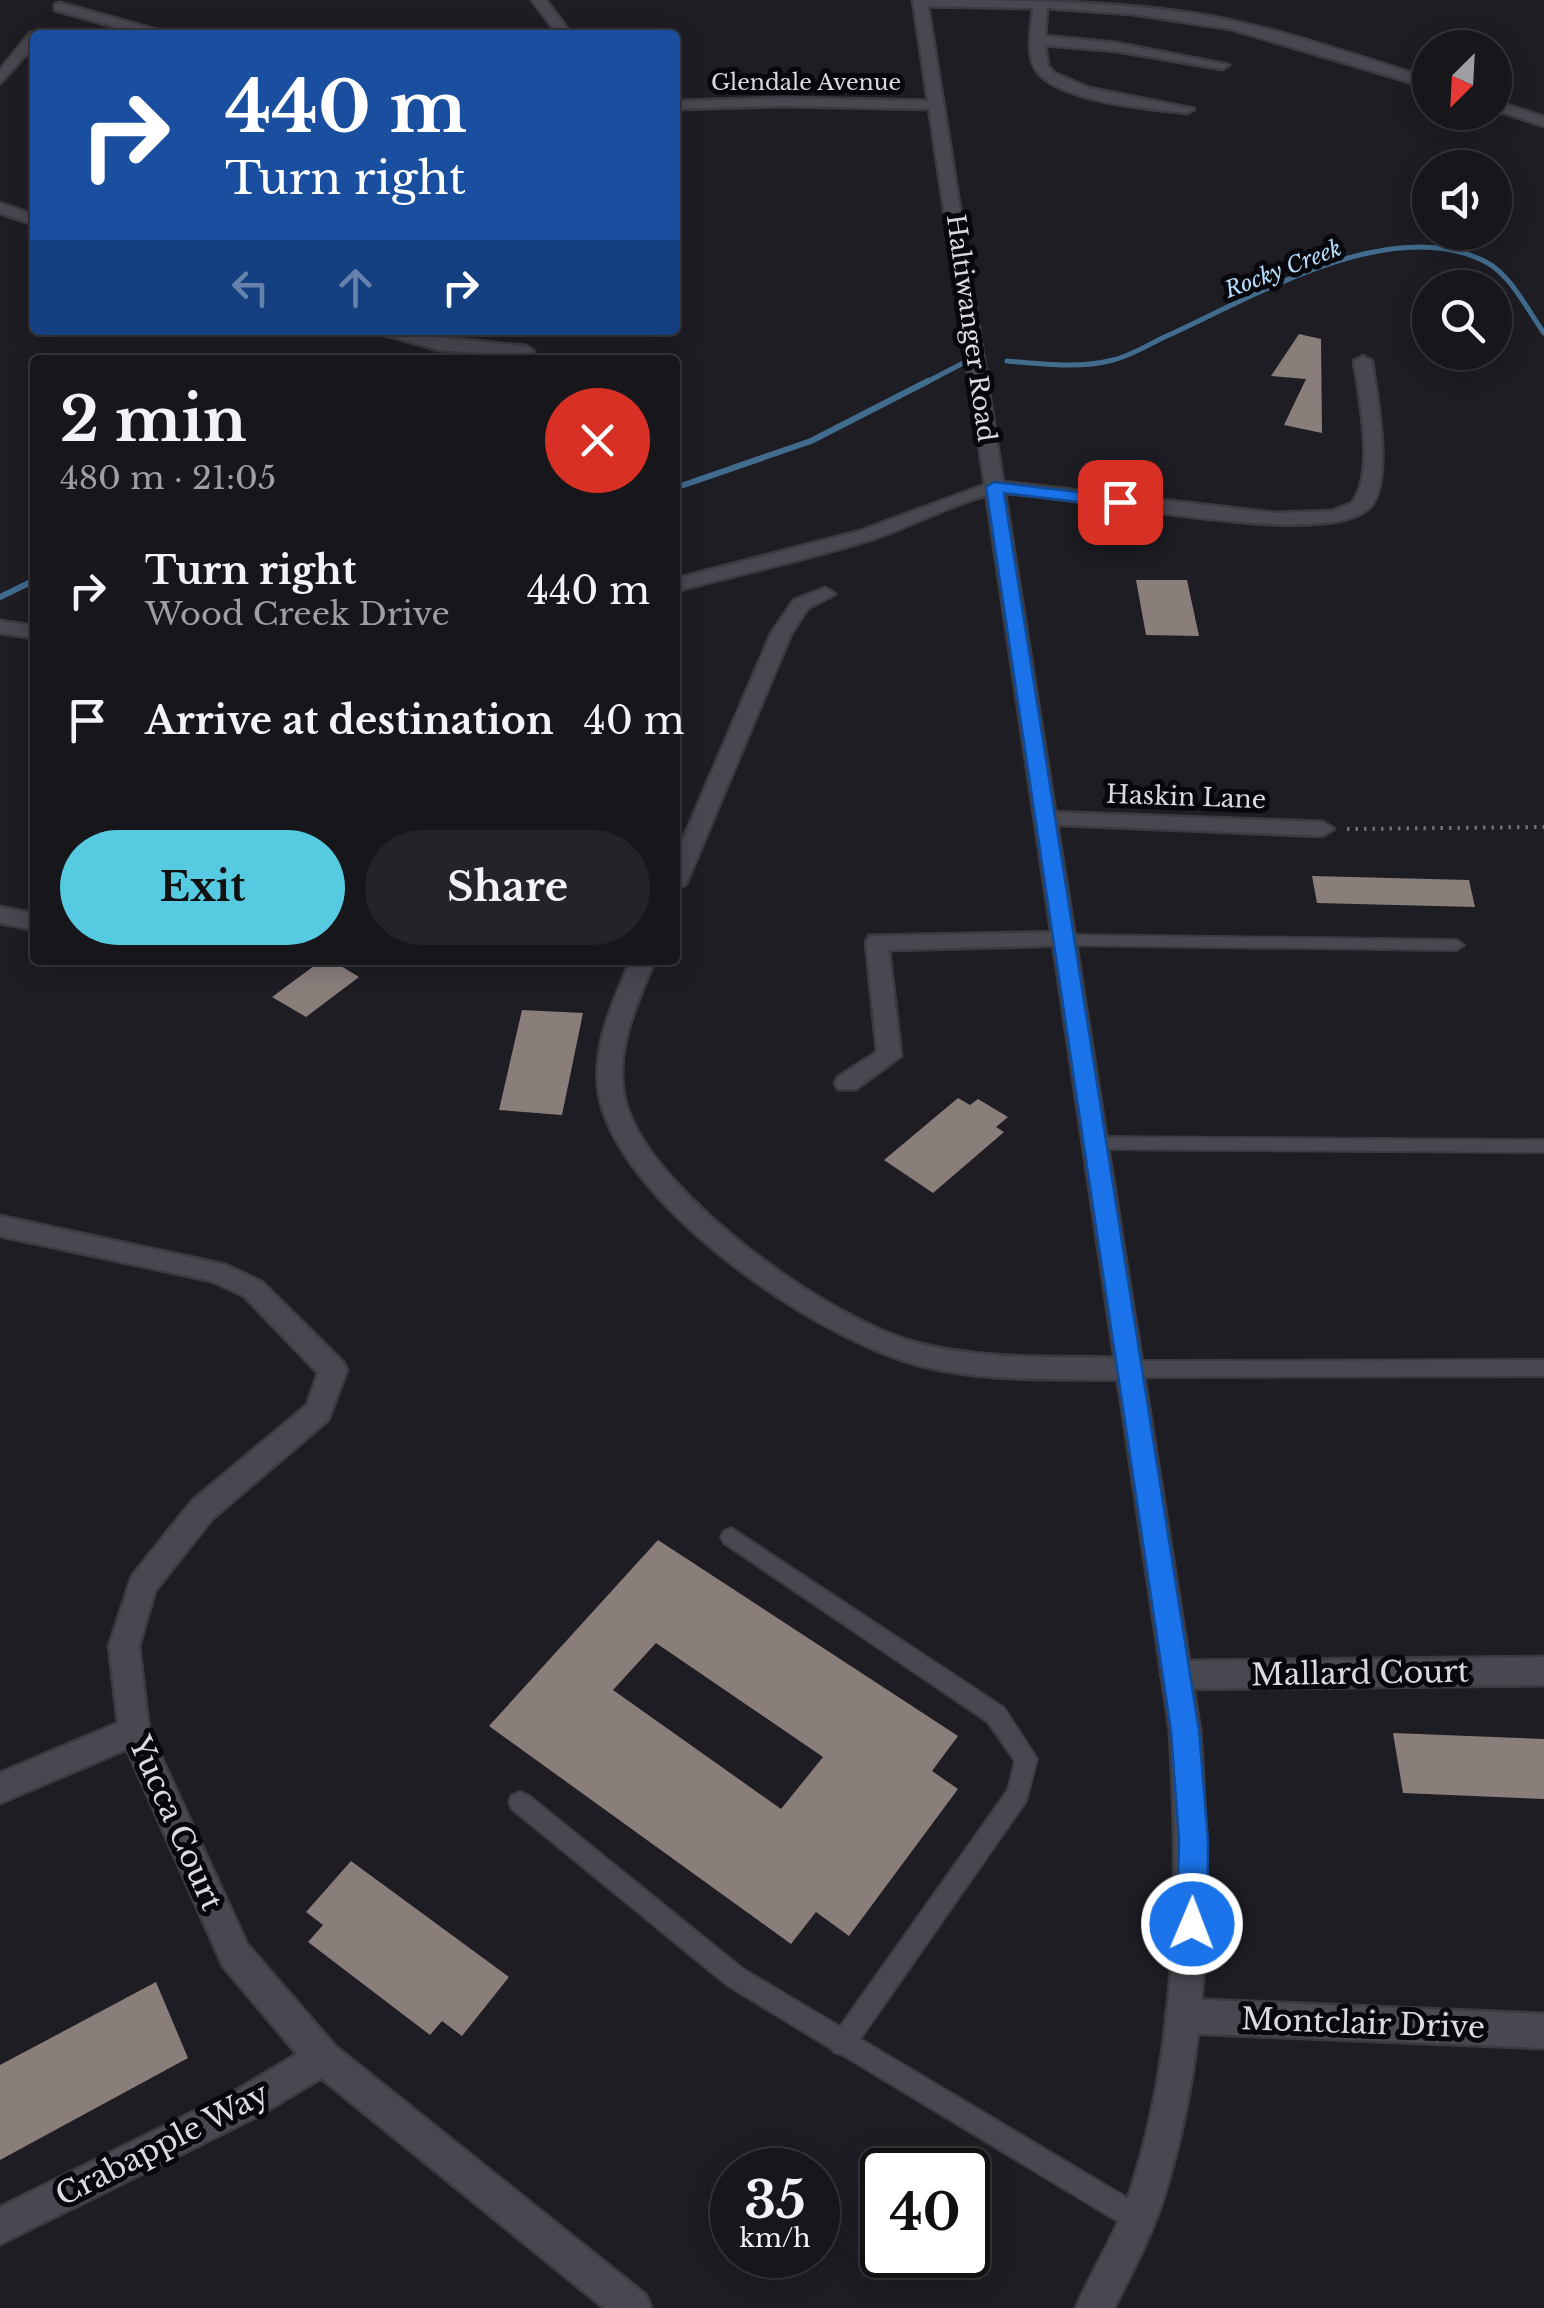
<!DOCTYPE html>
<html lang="en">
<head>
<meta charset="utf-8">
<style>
	:root { --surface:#16161b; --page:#232328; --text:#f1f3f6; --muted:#9e9fa3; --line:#35353a; --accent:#55cae0 }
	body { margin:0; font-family:"Libre Baskerville",serif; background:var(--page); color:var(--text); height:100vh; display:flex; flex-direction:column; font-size:38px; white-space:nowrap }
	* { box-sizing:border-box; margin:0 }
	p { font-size:32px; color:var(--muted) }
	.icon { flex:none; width:55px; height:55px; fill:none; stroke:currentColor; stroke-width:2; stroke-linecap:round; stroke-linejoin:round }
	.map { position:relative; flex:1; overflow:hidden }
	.side { position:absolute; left:30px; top:355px; width:650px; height:610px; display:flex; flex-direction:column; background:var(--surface); border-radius:10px; box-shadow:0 5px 25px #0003,0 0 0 2px var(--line) }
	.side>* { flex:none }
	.hud { position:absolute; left:30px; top:30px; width:650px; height:305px; border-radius:10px; box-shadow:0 5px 25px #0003,0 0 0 2px var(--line); background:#1a4fa0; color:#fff; overflow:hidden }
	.needle { width:65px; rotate:204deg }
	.tools { position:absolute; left:1412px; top:30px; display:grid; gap:20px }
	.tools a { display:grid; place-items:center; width:100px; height:100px; border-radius:50%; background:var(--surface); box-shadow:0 5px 25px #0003,0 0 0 2px var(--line); font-size:50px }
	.speed { position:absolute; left:710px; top:2148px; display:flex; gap:20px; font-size:50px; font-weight:700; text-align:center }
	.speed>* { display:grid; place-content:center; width:130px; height:130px; border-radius:50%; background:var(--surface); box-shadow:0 5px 25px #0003,0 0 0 2px var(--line); line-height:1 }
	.speed small { font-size:25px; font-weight:400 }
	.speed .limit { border:5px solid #111; border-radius:15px; background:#fff; color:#111 }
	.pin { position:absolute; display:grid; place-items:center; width:85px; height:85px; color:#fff; margin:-42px; border-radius:20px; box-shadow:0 5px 15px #0006 }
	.me { position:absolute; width:110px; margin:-55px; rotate:1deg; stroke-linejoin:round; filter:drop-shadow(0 0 8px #0008) }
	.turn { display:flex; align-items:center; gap:35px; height:210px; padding:0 30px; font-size:45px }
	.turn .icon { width:130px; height:130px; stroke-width:2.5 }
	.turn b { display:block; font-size:70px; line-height:85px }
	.lanes { display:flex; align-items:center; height:95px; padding:0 30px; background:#0003; justify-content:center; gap:50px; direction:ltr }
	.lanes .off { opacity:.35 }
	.round { display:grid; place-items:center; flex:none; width:105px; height:105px; border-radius:52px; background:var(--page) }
	.headline { display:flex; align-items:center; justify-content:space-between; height:170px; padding:0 30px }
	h1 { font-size:60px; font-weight:800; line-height:75px }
	.cta { display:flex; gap:20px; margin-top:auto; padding:20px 30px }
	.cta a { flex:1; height:115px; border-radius:60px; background:var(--accent); color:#111; font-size:40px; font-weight:800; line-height:115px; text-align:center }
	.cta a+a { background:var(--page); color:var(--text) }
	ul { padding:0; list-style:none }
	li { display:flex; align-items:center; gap:30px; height:130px; padding:0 30px }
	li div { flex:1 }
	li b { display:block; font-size:38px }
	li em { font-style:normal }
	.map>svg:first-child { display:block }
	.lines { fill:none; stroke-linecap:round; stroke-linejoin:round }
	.stream-far1 { stroke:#416c8e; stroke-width:5 }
	.stream { stroke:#416c8e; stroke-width:6 }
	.building { fill:#8a7e7b; fill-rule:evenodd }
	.lane-casing { stroke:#3b3a3f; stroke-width:4 }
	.street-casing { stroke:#3b3a3f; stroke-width:5 }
	.secondary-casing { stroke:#3b3a3f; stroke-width:5 }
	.path { stroke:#717076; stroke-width:4; stroke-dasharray:2.5 6; stroke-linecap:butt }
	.lane { fill:#494851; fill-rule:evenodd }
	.street { fill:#494851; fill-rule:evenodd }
	.secondary { fill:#494851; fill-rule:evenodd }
	.route { fill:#1a73e8; stroke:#114b97; stroke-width:2.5 }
	.labels { text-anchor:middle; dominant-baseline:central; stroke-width:10; stroke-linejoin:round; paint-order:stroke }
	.far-street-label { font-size:22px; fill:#dbdadf; stroke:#08070b }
	.far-water-label { font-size:22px; font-style:italic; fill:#b6ddfe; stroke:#08070b }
	.street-label { font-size:25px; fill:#dbdadf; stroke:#08070b }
	.near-street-label { font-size:30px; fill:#dbdadf; stroke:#08070b }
</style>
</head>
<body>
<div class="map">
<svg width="1544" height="2308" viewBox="0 0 1544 2308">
	<rect width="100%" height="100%" fill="#1e1d24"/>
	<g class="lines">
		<path class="stream-far1" d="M1007 361C1042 364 1079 369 1113 360 1133 355 1151 343 1169 335 1255 296 1392 213 1486 262 1511 275 1528 311 1544 333
			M923 384 967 361"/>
		<path class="stream" d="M675 488 811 441 928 381
			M0 597 35 580"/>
	</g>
	<path class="building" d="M1299 334 1321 339 1322 433 1284 425 1306 379 1271 376Z
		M1136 580H1187L1199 636 1146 635Z
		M1312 876 1469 880 1475 907 1317 903Z
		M322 960H331L359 977 306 1017 272 997Z
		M522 1010 583 1013 562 1115 499 1110Z
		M958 1098 970 1105 978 1099 1008 1117 996 1127 1004 1132 933 1193 884 1160Z
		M658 1540 958 1736 932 1771 958 1789 849 1936 816 1912 791 1944 489 1726ZM656 1643 823 1757 781 1809 613 1690Z
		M1393 1733 1544 1739V1799L1403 1793Z
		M351 1861 509 1977 462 2036 442 2021 430 2035 308 1942 323 1925 306 1912Z
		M156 1982 188 2058 0 2160V2065Z"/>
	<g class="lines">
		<defs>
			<path id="lane" d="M1066 935 1456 940 1464 945 1456 950 1066 945 1058 940Z
				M1097 1137 1544 1140V1152L1097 1149 1088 1143Z
				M1544 1360V1376L1130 1377 1123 1374 1121 1369 1123 1364 1130 1361Z
				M731 1528 1004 1708 1037 1759 1026 1801 860 2039 1147 2210 1150 2219 1147 2228 1138 2231 1129 2228 843 2055 834 2052 832 2049 727 1985 512 1809 509 1802 512 1795 520 1792 528 1795 743 1969 840 2027 1008 1790 1015 1761 988 1722 724 1543 721 1537 724 1531Z"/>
			<path id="street" d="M532 0H546L572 35H558Z
				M915 0C1011 0 1108 0 1203 15 1281 29 1355 55 1430 79V88L1231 29 1132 14 1047 8 1045 36 1116 43 1229 65 1222 69 1116 51 1045 45 1048 66 1054 73 1089 88 1194 109 1187 113C1152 109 1045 101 1033 64 1027 47 1032 25 1033 8L920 6Z
				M60 3 164 32 166 35H144L55 10V4Z
				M30 33 41 35H35V45L0 83V70Z
				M784 98 936 101 943 105 936 109 784 106 675 109V101Z
				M1495 101 1544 117V126L1495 110Z
				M0 203 35 215V225L0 213Z
				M367 330 526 346 534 351 526 356 439 350Z
				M1363 356 1372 361C1376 394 1395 485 1368 509 1318 551 1074 494 1001 493 976 493 902 530 873 539 808 559 741 574 675 591V579L860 531 995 481 1276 513 1332 511 1352 503C1376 473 1359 397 1354 361Z
				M825 588 835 594 808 608 791 634 686 884 675 891V858L771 634 794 600Z
				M0 621 35 626V638L0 633Z
				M1048 812 1323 822 1334 829 1323 836 1040 824 1037 819 1040 814Z
				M0 907 35 914V930L0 923Z
				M1066 932 1074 935 1077 940 1074 945 889 950 901 1056 856 1089H838L835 1083 838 1077 877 1052 866 942 869 936Z
				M631 960H655C636 1004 611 1058 627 1107 655 1195 829 1320 917 1343 986 1361 1059 1356 1130 1358L1140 1361 1144 1369 1140 1377 1130 1380C1060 1378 986 1383 918 1365 815 1337 634 1213 602 1107 587 1057 612 1004 631 960Z
				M0 1216 226 1265 262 1282 343 1362 347 1370 328 1420 212 1519 155 1591 139 1646 149 1731 247 1944 335 2046 646 2295 651 2308H604L321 2078 258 2116 0 2244V2207L234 2092 297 2054 223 1966 127 1749 0 1803V1773L118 1723 109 1646 132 1576 192 1501 307 1405 318 1373 244 1296 212 1281 0 1236Z
				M1544 1657V1685L1176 1689 1165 1685 1161 1675 1165 1665 1176 1661Z
				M1183 1999 1544 2014V2048L1183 2033 1171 2028 1166 2016 1171 2004Z"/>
			<path id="secondary" d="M913 0H927L1200 1731C1211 1885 1211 2047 1164 2196 1152 2235 1132 2272 1114 2308H1076C1091 2271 1115 2237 1128 2198 1178 2050 1179 1886 1170 1731Z"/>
		</defs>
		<use href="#lane" class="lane-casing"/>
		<use href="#street" class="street-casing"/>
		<use href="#secondary" class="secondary-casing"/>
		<path class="path" d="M1347 829 1544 827"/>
		<use href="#lane" class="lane"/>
		<use href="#street" class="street"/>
		<use href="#secondary" class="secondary"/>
	</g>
	<path class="route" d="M994 482 1120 497 1129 502 1120 507 1004 493 1199 1731 1208 1840 1207 1924 1202 1935 1192 1939 1181 1935 1177 1924 1179 1840 1171 1731 986 487Z"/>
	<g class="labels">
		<g class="far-street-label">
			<text x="806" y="82">Glendale Avenue</text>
		</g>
		<g class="far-water-label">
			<text transform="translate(1283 269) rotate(-21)">Rocky Creek</text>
		</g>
		<g class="street-label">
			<text transform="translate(971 328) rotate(82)">Haltiwanger Road</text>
			<text transform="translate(1186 797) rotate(2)">Haskin Lane</text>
		</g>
		<g class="near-street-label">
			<text transform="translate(1360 1673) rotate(-1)">Mallard Court</text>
			<text transform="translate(176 1823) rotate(66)">Yucca Court</text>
			<text transform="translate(1363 2023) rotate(2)">Montclair Drive</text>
			<text transform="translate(162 2144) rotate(-27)">Crabapple Way</text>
		</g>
	</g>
</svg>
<div class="tools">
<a><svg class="needle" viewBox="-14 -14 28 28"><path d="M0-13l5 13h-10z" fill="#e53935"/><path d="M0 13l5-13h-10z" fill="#9e9fa3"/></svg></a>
<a><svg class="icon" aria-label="sound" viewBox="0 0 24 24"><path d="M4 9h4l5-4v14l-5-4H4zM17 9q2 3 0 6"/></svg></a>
<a><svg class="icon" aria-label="search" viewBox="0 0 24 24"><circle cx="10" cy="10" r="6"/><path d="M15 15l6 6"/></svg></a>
</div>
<div class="speed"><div>35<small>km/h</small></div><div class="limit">40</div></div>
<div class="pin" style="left:1120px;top:502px;background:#d93025"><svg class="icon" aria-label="arrive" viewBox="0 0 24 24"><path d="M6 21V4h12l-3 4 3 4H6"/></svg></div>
<svg class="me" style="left:1192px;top:1924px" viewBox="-20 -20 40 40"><circle r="17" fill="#1a73e8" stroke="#fff" stroke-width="3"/><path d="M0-11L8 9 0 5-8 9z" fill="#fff"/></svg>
<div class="hud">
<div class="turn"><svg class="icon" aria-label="right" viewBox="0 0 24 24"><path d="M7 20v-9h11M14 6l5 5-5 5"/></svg><div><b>440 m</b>Turn right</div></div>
<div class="lanes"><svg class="icon off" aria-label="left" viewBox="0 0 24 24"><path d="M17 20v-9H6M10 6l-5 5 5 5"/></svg><svg class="icon off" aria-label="ahead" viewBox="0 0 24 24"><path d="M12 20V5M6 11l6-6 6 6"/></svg><svg class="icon" aria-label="right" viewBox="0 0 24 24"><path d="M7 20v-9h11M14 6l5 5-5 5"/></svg></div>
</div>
<section class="side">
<div class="headline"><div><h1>2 min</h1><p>480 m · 21:05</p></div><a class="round" style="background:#d93025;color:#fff"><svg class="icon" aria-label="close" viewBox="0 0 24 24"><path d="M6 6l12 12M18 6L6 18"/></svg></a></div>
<ul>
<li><svg class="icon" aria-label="right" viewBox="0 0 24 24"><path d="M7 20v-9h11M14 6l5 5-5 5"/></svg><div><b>Turn right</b><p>Wood Creek Drive</p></div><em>440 m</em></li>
<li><svg class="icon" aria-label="arrive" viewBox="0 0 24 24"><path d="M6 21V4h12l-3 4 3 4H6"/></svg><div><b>Arrive at destination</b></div><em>40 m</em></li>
</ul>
<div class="cta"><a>Exit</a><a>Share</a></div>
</section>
</div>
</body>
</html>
